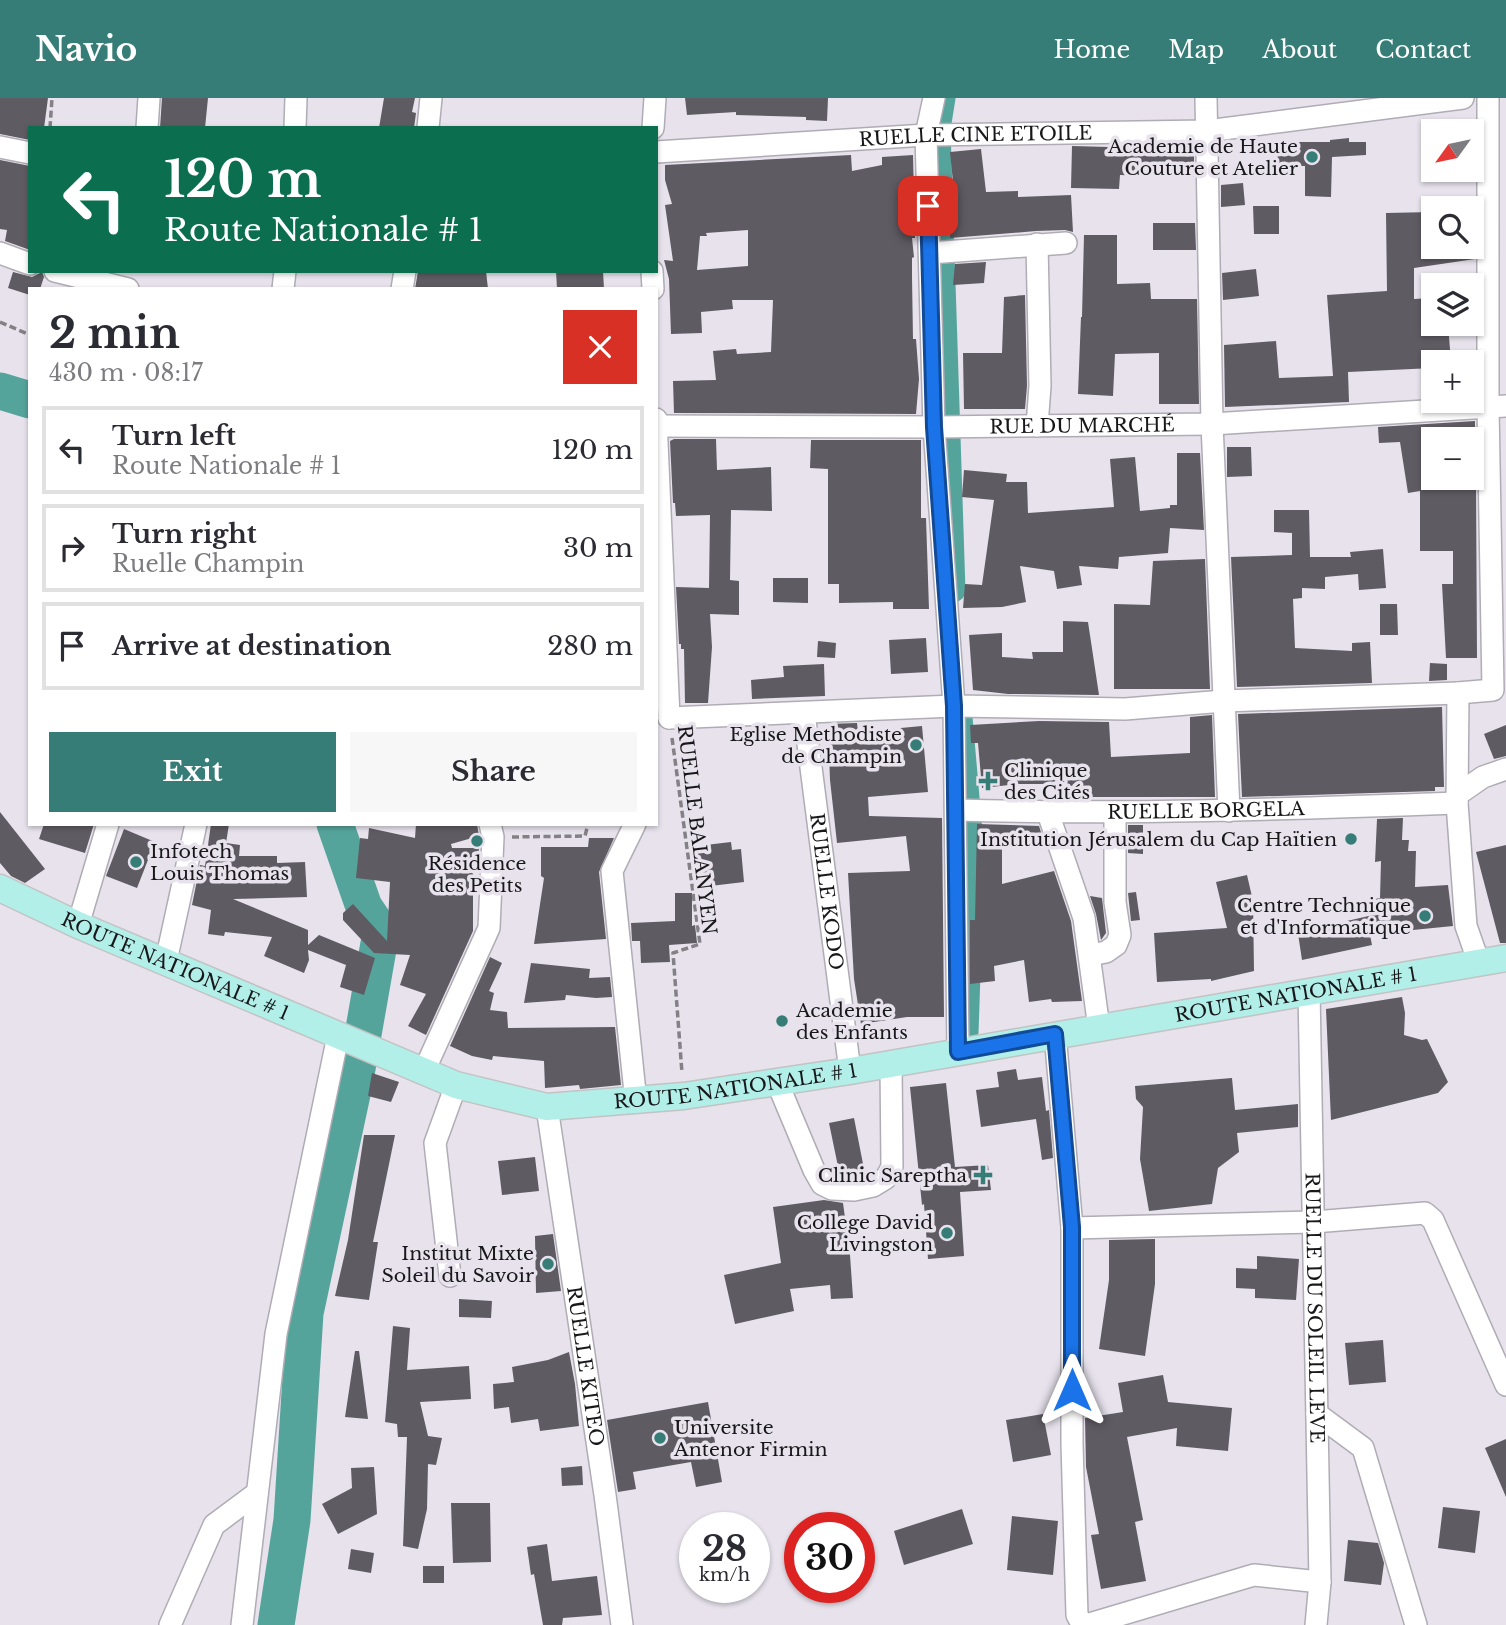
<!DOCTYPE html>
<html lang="en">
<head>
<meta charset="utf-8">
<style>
	:root { --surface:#fff; --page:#f7f7f7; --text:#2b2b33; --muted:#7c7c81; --line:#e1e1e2; --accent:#367d77 }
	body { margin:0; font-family:"Libre Baskerville",serif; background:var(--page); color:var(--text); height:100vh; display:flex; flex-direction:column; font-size:26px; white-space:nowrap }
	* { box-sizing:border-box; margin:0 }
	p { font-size:23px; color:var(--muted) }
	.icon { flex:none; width:38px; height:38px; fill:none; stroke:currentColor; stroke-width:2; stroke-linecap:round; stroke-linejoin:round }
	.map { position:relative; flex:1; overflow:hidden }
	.side { position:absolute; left:28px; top:189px; width:630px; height:539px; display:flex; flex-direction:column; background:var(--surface); border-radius:0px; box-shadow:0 2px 5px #0004 }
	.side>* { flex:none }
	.guide { position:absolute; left:28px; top:28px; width:630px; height:147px; border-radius:0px; box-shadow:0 2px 5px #0004; background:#0b6e4f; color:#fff; overflow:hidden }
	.needle { width:46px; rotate:237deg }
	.buttons { position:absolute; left:1421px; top:21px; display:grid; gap:14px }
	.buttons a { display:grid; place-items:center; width:63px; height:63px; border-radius:0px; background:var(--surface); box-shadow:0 2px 5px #0004; font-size:35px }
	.speed { position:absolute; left:679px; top:1414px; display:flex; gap:14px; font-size:35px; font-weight:700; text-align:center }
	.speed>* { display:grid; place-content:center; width:91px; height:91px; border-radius:50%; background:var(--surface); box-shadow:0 2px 5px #0004; line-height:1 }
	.speed small { font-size:18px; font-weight:400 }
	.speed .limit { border:10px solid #d22; background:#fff; color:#111 }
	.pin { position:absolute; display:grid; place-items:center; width:60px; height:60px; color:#fff; margin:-30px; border-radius:14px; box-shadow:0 4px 10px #0006 }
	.me { position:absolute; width:77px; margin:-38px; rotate:0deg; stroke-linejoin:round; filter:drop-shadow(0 0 5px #0008) }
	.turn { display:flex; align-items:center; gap:24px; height:147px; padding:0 21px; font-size:32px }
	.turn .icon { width:91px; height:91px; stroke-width:2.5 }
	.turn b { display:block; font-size:49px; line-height:60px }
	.round { display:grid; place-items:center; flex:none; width:74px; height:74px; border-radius:0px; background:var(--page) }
	.headline { display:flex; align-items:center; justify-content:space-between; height:119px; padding:0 21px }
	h1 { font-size:42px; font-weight:800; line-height:52px }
	.primary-button { display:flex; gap:14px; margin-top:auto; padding:14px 21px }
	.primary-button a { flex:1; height:80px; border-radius:0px; background:var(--accent); color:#fff; font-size:28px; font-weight:800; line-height:80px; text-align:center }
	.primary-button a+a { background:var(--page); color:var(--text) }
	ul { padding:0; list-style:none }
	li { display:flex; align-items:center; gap:21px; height:88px; margin:0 14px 10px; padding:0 7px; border:4px solid var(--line); border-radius:0px }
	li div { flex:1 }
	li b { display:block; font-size:26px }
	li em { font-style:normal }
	header { display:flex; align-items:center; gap:42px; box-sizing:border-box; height:98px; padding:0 35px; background:var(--accent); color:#fff }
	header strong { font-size:33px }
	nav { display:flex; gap:38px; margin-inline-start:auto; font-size:24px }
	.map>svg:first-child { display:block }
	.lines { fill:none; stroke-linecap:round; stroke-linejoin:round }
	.canal { stroke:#55a49c; stroke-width:21 }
	.river { stroke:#55a49c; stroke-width:37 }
	.building { fill:#5f5b63; fill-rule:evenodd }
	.minor-casing { stroke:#b0acb5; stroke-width:24 }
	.major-casing { stroke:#c3c3c3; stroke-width:29 }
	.path { stroke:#838086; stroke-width:3.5; stroke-dasharray:7 3.5; stroke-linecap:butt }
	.minor { stroke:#fff; stroke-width:21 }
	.major { stroke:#b2efe9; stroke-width:26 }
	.route-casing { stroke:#114b97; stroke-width:18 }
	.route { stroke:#1a73e8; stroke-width:12 }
	.poi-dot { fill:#367d77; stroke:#e7e2ec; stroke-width:2.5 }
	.labels { text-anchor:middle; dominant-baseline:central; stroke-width:7; stroke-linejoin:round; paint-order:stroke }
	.street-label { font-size:19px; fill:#18171a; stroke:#e7e2ec }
	.poi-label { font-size:19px; fill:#18171a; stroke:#e7e2ec; text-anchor:end }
</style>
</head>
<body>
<header>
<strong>Navio</strong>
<nav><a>Home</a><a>Map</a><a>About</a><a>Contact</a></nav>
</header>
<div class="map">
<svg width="1506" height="1527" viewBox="0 0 1506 1527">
	<rect width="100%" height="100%" fill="#e7e2ec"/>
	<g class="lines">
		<path class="canal" d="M945 0 940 31 955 493
			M962 619 974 757 968 935"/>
		<path class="river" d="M0 293 30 302
			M276 1527 292 1422 305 1215 355 982 381 834 364 809 335 726"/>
	</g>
	<path class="building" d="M0 0H48L44 30H30V42L0 36Z
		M162 0H208L205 30H160Z
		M384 0H415L412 14 416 15 414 30H379Z
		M685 0H828L827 23 806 22V19L736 17V14L687 17Z
		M1349 40V44H1366V57L1332 59 1331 99 1305 98V68H1277L1278 44H1330V42Z
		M1194 46V79L1120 77 1119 91 1071 90 1072 48 1146 50V47Z
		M981 51 986 94 1018 93V99L1071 97 1073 134 1065 132 1036 133 950 140 951 125H949L946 105 955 104 950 54Z
		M851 57 852 73 882 67V59L913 57 915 140H912L914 159 912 160V179L913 241H916L919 281 916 316 674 315 673 283 716 282 713 253 736 251 737 256 771 254 773 202H732L733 211 701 214 702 235 671 236 669 181 664 162 673 163 665 107 672 106 665 82V67ZM748 132V168L697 172 700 138H707L706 135Z
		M0 62 30 68V152L5 143 7 132 0 131Z
		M1243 85 1245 107 1221 109V87Z
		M1253 108H1279V136H1254Z
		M1433 114V149H1475V161L1414 170V201L1433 200V226H1448L1451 264H1433V270L1348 274 1349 304 1225 309 1224 247 1276 243 1279 280 1333 278 1327 197 1387 193 1386 115Z
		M1153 125H1195L1196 152H1153Z
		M1084 137H1117V186L1150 185 1151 201H1197L1199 306H1159V255L1115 256 1113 298 1078 296 1081 219H1082Z
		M986 164 984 185 953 187 955 166Z
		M1256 171 1259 198 1223 202 1222 175Z
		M418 173H486L488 191H415Z
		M556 173H603L604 191H557Z
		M13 174 32 179 42 174 44 179 40 191H30V197L8 190Z
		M1025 197 1027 288 1025 311H964L963 255H1002L1004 199Z
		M1475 323V340L1422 341 1428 380H1476L1477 560H1446L1442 486H1453V453H1420V393L1408 395 1400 344 1379 345 1378 329Z
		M674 341H716L717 372 771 369 772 413 731 412 730 482 739 483V517L710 516 712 549 708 605H685L684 551H681V546H679L676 489 709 490 710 417 676 418 675 405H673L670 343Z
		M811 342H921V420H926L929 511H893V504L839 505V486H828V371L810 370Z
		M1227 349H1251L1252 378 1227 379Z
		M1177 355H1200L1204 432 1170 430 1168 455 1119 459 1118 471 1079 468 1082 487 1057 491 1054 473 1020 468 1026 504 1002 509 963 510 965 486 982 487 994 402 962 399 964 372 1007 376 1006 384H1027L1028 415 1114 409 1110 361 1135 359 1140 413 1170 410V407H1177Z
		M1274 412H1309L1310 459H1351L1350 454 1383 451 1386 490 1359 492 1358 476 1325 479V491L1302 490V500L1293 501 1295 550 1352 553V545L1370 544 1372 585 1237 589 1231 459 1292 457V435L1274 434Z
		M1205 461 1210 591H1114V506L1150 507 1153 463Z
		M773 480H808V505L773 504Z
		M1380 506H1397L1398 537H1380Z
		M1063 523 1088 524 1099 597 1008 596 973 592 969 537 1002 535V559L1033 561 1032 554H1063Z
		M926 540 928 574 891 576 889 542Z
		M818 543 836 545 835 560 817 559Z
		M1430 565 1447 566V582L1429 583Z
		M824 566 825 598 752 601 751 582 784 579 783 568Z
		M1442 609 1444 689H1435V693L1242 699 1238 616Z
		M1212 617 1215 699H1070V686H1019L982 690 978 645H971L970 627 1039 623 1109 624 1111 659 1190 655V619Z
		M857 625 858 634 922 628 928 694 868 699 869 718 942 720 944 919H907L861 926 854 881 848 775 910 773 906 738 837 745 830 682 828 626Z
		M1506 627V658L1494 661 1484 636Z
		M0 714 45 771 25 785 11 778 0 765Z
		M1403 720 1402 742H1409L1408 753H1416L1415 789 1448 787 1453 828 1413 832 1411 828 1370 837 1372 847 1302 862 1297 829 1325 825V828L1373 817 1370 802 1380 800 1381 763 1375 764 1377 721Z
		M44 726H94L85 755 39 741Z
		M211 726H229L226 745 240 747 239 758H277V765L305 764 307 799 233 801 308 832V847L319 837 375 860 364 897 340 889 346 867 308 852 309 862 304 875 264 858 272 839 225 834 224 838 208 836 211 812 192 807 200 767 205 768Z
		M416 726H477L479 738 451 746 452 750H479L478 775H473V833L426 937 408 928 426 896 400 887 410 857 374 855 343 822V815L353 806 387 843 390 784 356 780 360 740 368 741 369 730 415 740Z
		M977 726 1039 728 1046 750 1002 748V786L1054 773 1071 823 1082 903 1052 904 1051 901 1029 904 1024 862 994 868 995 883 970 886V822H975Z
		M1128 727H1143V756L1128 755Z
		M124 731 155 744 137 790 106 778Z
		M589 740H614L599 774 606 841 534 846 544 780 541 778V749H588Z
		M731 744 732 752 741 751 744 784 702 789 697 748Z
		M1506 747V845H1500L1476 754Z
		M1247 777 1253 803 1254 873 1211 883V881L1157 884 1154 835 1227 830 1216 784Z
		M1136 794 1140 822 1131 823 1128 795Z
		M675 795H692V828L695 827 697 845 669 847 670 864 641 865 640 843H632L631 825 675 823Z
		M1090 798 1102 800 1106 835 1101 842 1096 816Z
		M490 859 502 865 489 893 494 895 490 912 507 914 508 930 615 929 621 987 580 991 579 987 545 990 544 963 493 958 492 962 472 958 450 948Z
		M531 865 590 871 589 880 610 879 612 899 596 900 566 897 565 902 524 905Z
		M1402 899 1405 915 1404 937 1422 942 1427 941 1448 984 1438 995 1331 1022 1326 911Z
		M1016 971 1018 982 1042 979 1046 1013 1049 1012 1053 1060 1042 1062 1036 1021 981 1029 976 992 999 989 997 974Z
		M372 975 399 984 391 1004 368 998Z
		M1232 980 1235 1012 1298 1006V1029L1237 1035 1239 1054 1218 1070 1212 1106 1149 1113 1140 1061 1143 1009 1136 1001 1135 988Z
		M946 985 955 1069 988 1067 991 1092 960 1094 964 1158 928 1161 924 1106 922 1107 910 989Z
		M854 1020 865 1076 840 1078 829 1025Z
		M364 1037H395L373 1144H378L369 1202 335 1198 348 1142Z
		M535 1059 539 1093 502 1097 498 1063Z
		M824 1102 843 1105 850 1157 853 1200 831 1201 830 1187 790 1191 794 1213 735 1226 724 1177 781 1165 773 1109Z
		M553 1136 561 1193 536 1195 535 1138Z
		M1155 1141V1186L1145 1258 1099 1251 1109 1182V1142Z
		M1257 1158 1299 1161 1296 1202 1255 1200V1191L1236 1190V1170L1257 1171Z
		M459 1201 492 1203 491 1220 459 1219Z
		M393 1228 410 1230 407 1272 469 1268 471 1301 420 1304 428 1338 442 1340 436 1367 428 1366 427 1411 418 1451 403 1448 407 1339H398L397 1326 385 1324Z
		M1383 1242 1386 1284 1349 1287 1345 1245Z
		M355 1253H359L368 1321 345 1319Z
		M569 1254 575 1286 579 1328 540 1333 538 1321 511 1325 509 1309 494 1311 493 1286 514 1284 512 1269 548 1262Z
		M1163 1277 1168 1304 1232 1310 1228 1353 1176 1348 1177 1330 1127 1339 1143 1422 1135 1424 1146 1483 1101 1491 1091 1437 1099 1436 1086 1369 1085 1320 1123 1314 1118 1285Z
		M708 1304 722 1384 696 1389 691 1364 633 1374 636 1391 618 1394 607 1322Z
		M1043 1316 1051 1357 1013 1364 1006 1322Z
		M1506 1341V1399L1485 1350Z
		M582 1368 583 1387 562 1388 561 1370Z
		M374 1369 377 1416 338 1436 322 1406 352 1390 351 1370Z
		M451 1405H490L491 1464 453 1465Z
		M1443 1409 1480 1413 1475 1455 1438 1450Z
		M962 1411 973 1446 904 1467 894 1433Z
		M1012 1418 1058 1423 1053 1477 1007 1472Z
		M1348 1442 1378 1445 1384 1465 1381 1487 1344 1483Z
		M547 1446 552 1483 597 1478 602 1517 563 1520 562 1527H543L534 1476 531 1477 527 1449Z
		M351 1451 374 1455 371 1475 348 1471Z
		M423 1468H444V1485H423Z"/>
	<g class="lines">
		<defs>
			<g id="minor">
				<path d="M934 0 926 37 934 329 954 608 958 954"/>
				<path d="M1206 0 1212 326 1229 713"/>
				<path d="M147 30 149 0"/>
				<path d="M295 30 296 0"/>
				<path d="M428 30 431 0"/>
				<path d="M653 30 655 0"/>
				<path d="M0 49 30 55"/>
				<path id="s1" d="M656 54 926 37 1207 33 1463 0"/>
				<path d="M1037 146 1040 288 1037 328"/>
				<path d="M0 155 30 166"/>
				<path d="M930 155 1066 145"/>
				<path d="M55 173 128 191"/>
				<path d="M652 173 653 191"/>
				<path d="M283 191 285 173"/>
				<path d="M402 191 405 173"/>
				<path d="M656 321 669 620"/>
				<path id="s2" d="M657 328 934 329 1212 326 1506 308"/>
				<path id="s3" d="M804 615 850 973"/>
				<path d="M669 620 954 608 1125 611 1224 603 1458 595"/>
				<path d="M1457 697 1483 679 1506 671"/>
				<path id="s4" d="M956 712C1123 717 1290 711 1457 705"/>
				<path d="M1048 715 1084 820 1099 930"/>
				<path d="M635 726 612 773 636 1004"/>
				<path d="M78 827 108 726"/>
				<path d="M1090 857 1106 854 1116 847 1120 837 1115 804V714"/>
				<path d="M166 863 196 726"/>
				<path d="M1479 865 1466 828 1457 705 1458 595 1493 592 1488 308V0"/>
				<path id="s5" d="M1309 893 1320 1484 1316 1527"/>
				<path d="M1055 936 1072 1130V1346L1077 1517 1081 1524 1086 1527 1254 1477 1320 1484"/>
				<path d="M424 973 489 830 493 739 490 726"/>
				<path d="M777 984 814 1072 822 1086 832 1091 854 1092 873 1088 886 1080 892 1069 891 966"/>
				<path id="s6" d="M547 1009 605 1397 622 1527"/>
				<path d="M1072 1130 1314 1124 1425 1115 1433 1122 1506 1287"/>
				<path d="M450 1178 435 1045 456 987"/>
				<path d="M1317 1316 1363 1350 1416 1527"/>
				<path d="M170 1527 214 1427 257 1395"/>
				<path d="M242 1527 276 1236 338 938"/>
			</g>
			<g id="major">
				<path id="s7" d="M0 790 78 827 456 987 547 1009 684 998 850 973 1506 860"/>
			</g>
		</defs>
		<use href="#minor" class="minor-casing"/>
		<use href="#major" class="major-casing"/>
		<path class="path" d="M50 30 52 0
			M0 224 30 237
			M672 640 700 846 673 855 682 975
			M512 739 585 738 588 726"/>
		<use href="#minor" class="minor"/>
		<use href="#major" class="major"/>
	</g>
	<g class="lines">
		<defs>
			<path id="route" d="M928 108 934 329 954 608 958 954 1055 936 1072 1129V1292"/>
		</defs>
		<use href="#route" class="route-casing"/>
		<use href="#route" class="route"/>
	</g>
	<g class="poi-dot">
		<circle cx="1312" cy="59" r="7"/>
		<circle cx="916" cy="647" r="7"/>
		<path d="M984.5 672.5h7v7h7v7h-7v7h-7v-7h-7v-7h7z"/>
		<circle cx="1351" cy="741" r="7"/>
		<circle cx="477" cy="743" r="7"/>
		<circle cx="136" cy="764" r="7"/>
		<circle cx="1425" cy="818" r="7"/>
		<circle cx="782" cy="923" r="7"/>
		<path d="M979.5 1066.5h7v7h7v7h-7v7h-7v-7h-7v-7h7z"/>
		<circle cx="947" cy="1135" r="7"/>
		<circle cx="548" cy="1166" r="7"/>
		<circle cx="660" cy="1340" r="7"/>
	</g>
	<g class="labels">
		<g class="street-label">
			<text stroke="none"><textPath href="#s1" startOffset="320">RUELLE CINE ETOILE</textPath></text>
			<text stroke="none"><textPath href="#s2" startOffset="425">RUE DU MARCHÉ</textPath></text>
			<text stroke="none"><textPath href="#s4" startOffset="250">RUELLE BORGELA</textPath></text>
			<text transform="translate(697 732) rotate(83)">RUELLE BALANYEN</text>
			<text stroke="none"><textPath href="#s3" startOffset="180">RUELLE KODO</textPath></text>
			<text stroke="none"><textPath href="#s7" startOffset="192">ROUTE NATIONALE # 1</textPath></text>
			<text stroke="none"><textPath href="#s7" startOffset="1348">ROUTE NATIONALE # 1</textPath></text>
			<text stroke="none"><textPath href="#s7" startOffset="780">ROUTE NATIONALE # 1</textPath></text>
			<text stroke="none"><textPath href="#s5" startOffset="317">RUELLE DU SOLEIL LEVE</textPath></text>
			<text stroke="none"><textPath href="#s6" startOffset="262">RUELLE KITEO</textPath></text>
		</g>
		<g class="poi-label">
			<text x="1298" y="48">Academie de Haute<tspan x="1298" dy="22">Couture et Atelier</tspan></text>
			<text x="902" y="636">Eglise Methodiste<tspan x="902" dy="22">de Champin</tspan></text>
			<text x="1004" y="672" text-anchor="start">Clinique<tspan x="1004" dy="22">des Cités</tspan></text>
			<text x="1337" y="741">Institution Jérusalem du Cap Haïtien</text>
			<text x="150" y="753" text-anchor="start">Infotech<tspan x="150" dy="22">Louis Thomas</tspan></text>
			<text x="477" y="765" text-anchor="middle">Résidence<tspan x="477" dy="22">des Petits</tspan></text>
			<text x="1411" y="807">Centre Technique<tspan x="1411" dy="22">et d'Informatique</tspan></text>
			<text x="796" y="912" text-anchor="start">Academie<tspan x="796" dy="22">des Enfants</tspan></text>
			<text x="967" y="1077">Clinic Sareptha</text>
			<text x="933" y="1124">College David<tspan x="933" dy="22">Livingston</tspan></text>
			<text x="534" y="1155">Institut Mixte<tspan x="534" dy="22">Soleil du Savoir</tspan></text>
			<text x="674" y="1329" text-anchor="start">Universite<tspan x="674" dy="22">Antenor Firmin</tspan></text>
		</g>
	</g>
</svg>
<div class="buttons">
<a><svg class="needle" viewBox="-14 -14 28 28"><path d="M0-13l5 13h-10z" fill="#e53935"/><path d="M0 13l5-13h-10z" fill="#7c7c81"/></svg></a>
<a><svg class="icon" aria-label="search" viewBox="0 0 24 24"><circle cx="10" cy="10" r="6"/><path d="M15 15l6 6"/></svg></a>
<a><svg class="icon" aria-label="layers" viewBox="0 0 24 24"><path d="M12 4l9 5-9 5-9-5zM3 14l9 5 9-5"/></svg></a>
<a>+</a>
<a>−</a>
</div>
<div class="speed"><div>28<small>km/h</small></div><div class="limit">30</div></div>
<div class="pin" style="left:928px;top:108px;background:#d93025"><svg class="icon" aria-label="arrive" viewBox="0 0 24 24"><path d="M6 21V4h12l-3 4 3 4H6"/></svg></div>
<svg class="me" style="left:1072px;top:1292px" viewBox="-20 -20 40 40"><path d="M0-17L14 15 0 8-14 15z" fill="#1a73e8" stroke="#fff" stroke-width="4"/></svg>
<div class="guide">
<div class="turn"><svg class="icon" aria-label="left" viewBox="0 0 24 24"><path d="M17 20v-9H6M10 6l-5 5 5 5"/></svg><div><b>120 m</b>Route Nationale # 1</div></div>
</div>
<section class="side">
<div class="headline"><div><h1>2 min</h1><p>430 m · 08:17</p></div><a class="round" style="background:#d93025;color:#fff"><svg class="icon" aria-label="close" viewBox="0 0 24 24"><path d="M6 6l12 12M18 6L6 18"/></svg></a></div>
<ul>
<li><svg class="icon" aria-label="left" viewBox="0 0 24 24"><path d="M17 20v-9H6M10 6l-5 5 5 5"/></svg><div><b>Turn left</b><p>Route Nationale # 1</p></div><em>120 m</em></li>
<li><svg class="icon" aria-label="right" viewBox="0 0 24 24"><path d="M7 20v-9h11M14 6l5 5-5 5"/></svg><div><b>Turn right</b><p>Ruelle Champin</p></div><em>30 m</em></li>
<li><svg class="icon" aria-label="arrive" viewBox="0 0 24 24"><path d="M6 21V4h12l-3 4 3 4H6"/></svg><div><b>Arrive at destination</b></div><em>280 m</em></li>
</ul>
<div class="primary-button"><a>Exit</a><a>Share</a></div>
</section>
</div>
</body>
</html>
